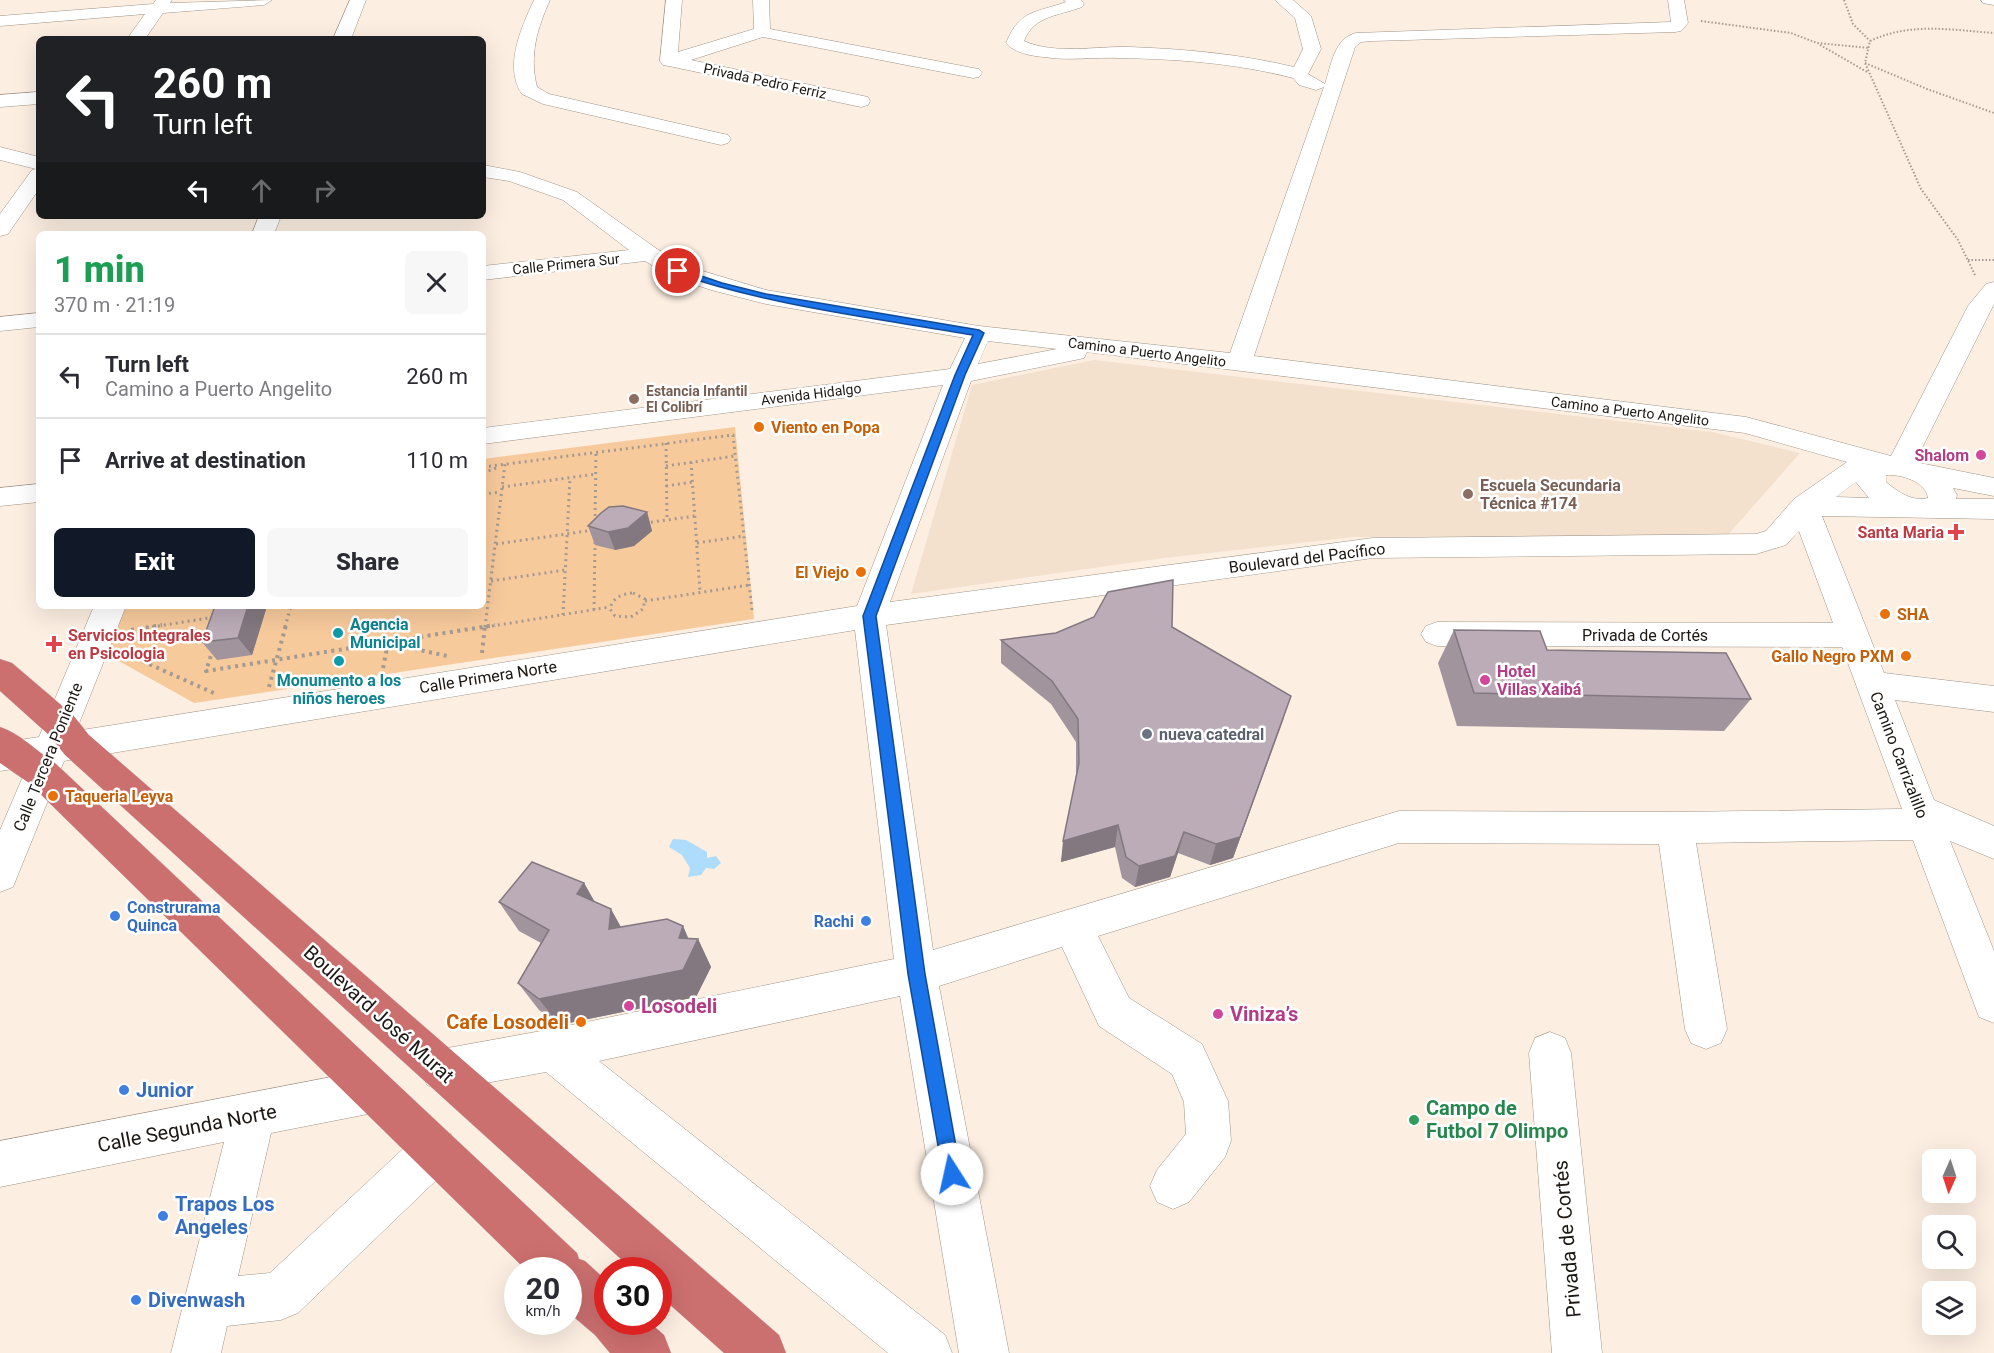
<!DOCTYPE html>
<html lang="en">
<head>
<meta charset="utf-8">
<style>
	:root { --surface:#fff; --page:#f7f7f7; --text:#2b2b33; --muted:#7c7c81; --line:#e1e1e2; --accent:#111827 }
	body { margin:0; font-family:Roboto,sans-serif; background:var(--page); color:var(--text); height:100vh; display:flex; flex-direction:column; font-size:22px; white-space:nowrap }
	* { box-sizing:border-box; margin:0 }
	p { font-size:20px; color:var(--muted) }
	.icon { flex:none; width:33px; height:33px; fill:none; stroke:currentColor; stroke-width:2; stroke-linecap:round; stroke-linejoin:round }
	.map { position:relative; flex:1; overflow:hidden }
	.sheet { position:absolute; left:36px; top:231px; width:450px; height:378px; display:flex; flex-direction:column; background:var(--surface); border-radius:9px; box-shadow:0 6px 24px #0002 }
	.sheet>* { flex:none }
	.banner { position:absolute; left:36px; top:36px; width:450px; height:183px; border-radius:9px; box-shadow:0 6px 24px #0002; background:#202124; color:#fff; overflow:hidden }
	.needle { width:39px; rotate:183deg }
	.buttons { position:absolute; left:1922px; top:1149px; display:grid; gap:12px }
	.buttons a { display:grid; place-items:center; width:54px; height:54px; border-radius:9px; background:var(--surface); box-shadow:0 6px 24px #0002; font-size:30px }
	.speed { position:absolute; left:504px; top:1257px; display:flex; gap:12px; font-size:30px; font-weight:700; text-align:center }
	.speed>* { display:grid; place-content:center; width:78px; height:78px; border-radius:50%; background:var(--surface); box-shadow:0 6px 24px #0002; line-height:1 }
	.speed small { font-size:15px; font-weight:400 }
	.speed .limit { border:9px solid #d22; background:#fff; color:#111 }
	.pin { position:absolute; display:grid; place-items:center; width:51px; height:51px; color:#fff; margin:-26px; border:3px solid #fff; border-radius:50%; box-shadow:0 2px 6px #0007 }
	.me { position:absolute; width:66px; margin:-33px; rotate:350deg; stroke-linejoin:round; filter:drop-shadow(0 0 4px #0008) }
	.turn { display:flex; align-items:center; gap:21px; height:126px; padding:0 18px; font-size:27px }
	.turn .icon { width:78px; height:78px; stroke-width:2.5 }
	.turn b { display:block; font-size:42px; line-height:51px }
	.lanes { display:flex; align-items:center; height:57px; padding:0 18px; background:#0003; justify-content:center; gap:30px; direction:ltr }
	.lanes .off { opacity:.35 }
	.round { display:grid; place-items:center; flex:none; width:63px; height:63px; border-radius:9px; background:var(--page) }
	.summary { display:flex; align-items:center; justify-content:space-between; height:102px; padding:0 18px }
	h1 { font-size:36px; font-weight:800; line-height:45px; color:#1e9e55 }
	.cta { display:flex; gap:12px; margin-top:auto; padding:12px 18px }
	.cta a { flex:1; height:69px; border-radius:9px; background:var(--accent); color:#fff; font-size:24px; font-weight:800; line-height:69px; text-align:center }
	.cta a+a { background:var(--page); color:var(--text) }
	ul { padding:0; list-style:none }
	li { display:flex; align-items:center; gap:18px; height:84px; padding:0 18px; border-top:2px solid var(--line) }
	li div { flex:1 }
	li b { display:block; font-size:22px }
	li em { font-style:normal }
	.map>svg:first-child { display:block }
	.built { fill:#f3e0cd }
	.green { fill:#f7ca9c }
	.water { fill:#addcfd }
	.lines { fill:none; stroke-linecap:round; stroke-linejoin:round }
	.minor-casing { stroke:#9f9387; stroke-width:1 }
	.highway-casing { stroke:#d6d5d5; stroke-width:1 }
	.path-far2 { stroke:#a59a91; stroke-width:2; stroke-dasharray:1.5 2; stroke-linecap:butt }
	.path-far1 { stroke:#a59a91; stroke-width:3; stroke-dasharray:2 4; stroke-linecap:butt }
	.path { stroke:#a59a91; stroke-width:4; stroke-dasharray:3 4.5; stroke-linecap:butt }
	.minor { fill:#fff; fill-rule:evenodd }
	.highway { fill:#cc6f6f; fill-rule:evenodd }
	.wall { fill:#a1949d }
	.shaded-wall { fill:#837880 }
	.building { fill:#bbacb7; stroke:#837880; stroke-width:1.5 }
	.route { fill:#1a73e8; stroke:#114b97; stroke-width:1.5 }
	.education-dot { fill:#8d6e63; stroke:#fff; stroke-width:2 }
	.food-dot { fill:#e8710a; stroke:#fff; stroke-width:2 }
	.hotel-dot { fill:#d1479c; stroke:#fff; stroke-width:2 }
	.health-dot { fill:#e0444e; stroke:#fff; stroke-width:2 }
	.culture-dot { fill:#0f9aa8; stroke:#fff; stroke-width:2 }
	.worship-dot { fill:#6b7280; stroke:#fff; stroke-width:2 }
	.shop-dot { fill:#3f7fe0; stroke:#fff; stroke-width:2 }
	.leisure-dot { fill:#2e9e5b; stroke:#fff; stroke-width:2 }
	.labels { text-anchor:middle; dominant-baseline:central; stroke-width:5; stroke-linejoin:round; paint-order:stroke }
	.far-street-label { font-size:14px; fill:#1c1713; stroke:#fff }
	.far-education-label { font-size:14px; font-weight:bold; fill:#785e54; stroke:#fff; text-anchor:start }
	.food-label { font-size:16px; font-weight:bold; fill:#c56008; stroke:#fff; text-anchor:start }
	.hotel-label { font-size:16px; font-weight:bold; fill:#b23c85; stroke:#fff; text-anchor:end }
	.education-label { font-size:16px; font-weight:bold; fill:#785e54; stroke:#fff; text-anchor:start }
	.health-label { font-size:16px; font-weight:bold; fill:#be3a42; stroke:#fff; text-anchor:end }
	.street-label { font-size:16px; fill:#1c1713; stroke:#fff }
	.culture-label { font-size:16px; font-weight:bold; fill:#0d838f; stroke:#fff; text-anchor:start }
	.worship-label { font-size:16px; font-weight:bold; fill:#5b616d; stroke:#fff; text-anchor:start }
	.shop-label { font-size:16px; font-weight:bold; fill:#366cbe; stroke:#fff; text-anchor:start }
	.near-hotel-label { font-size:20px; font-weight:bold; fill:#b23c85; stroke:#fff; text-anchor:start }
	.near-street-label { font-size:20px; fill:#1c1713; stroke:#fff }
	.near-food-label { font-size:20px; font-weight:bold; fill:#c56008; stroke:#fff; text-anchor:end }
	.near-shop-label { font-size:20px; font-weight:bold; fill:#366cbe; stroke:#fff; text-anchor:start }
	.near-leisure-label { font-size:20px; font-weight:bold; fill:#27864d; stroke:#fff; text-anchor:start }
</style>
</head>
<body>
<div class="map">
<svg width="1994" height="1353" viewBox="0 0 1994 1353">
	<rect width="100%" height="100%" fill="#fceee1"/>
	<path class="built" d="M1094 360 1712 432 1800 453 1727 536 1354 537 1164 558 911 594 972 385Z"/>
	<path class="green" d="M735 427 754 619 194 703 101 651 120 606H483V459Z"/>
	<path class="water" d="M673 839 686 840 707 852V858L716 856 721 863 714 869 706 868 701 875 688 877 690 868 682 855 669 847Z"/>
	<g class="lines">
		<defs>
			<path id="minor" d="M156 0H172L170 3 272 0 264 5 163 13 145 39H127L145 14 0 26V16L153 4Z
				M350 0H366L351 39H333Z
				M534 0H550C537 29 529 55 537 87L549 94 728 135 731 139 728 143 721 145 543 104 522 94C503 67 522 26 534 0Z
				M666 0H682L678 52 754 29 753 0H769L770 29 973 68 979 69 982 73 979 77 973 78 763 37 691 60 868 97 870 101 868 105 861 107 669 66 663 65 660 61Z
				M1064 0H1081L1084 4 1082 7C1059 16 1034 15 1024 41 1055 55 1096 46 1129 47 1185 49 1240 54 1294 67L1303 49 1295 18 1275 0H1293L1311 16 1321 49 1308 74 1325 84C1331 66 1334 38 1356 33L1671 22 1668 0H1684L1688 23 1681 31 1675 32 1372 41 1361 42 1355 47 1254 356 1746 417 1891 456 1968 306 1986 284 1994 282V304L1915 462 1994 478V496L1953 488 1957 495 1956 499H1994V519L1822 516 1884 673 1994 686V712L1895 700 1934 800 1994 826V859L1950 841 1994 951V1023L1979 1017 1913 840 1696 843 1727 1029 1721 1043 1706 1049 1691 1043 1685 1029 1659 844 1399 843 1098 936 1129 998 1202 1044 1228 1101 1231 1141 1225 1157 1189 1202 1173 1209 1157 1202 1150 1186 1157 1170 1186 1134 1184 1102 1172 1074 1099 1026 1062 947 939 986 1009 1353H959L900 996 599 1061 945 1335 952 1353H888L546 1072 442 1091 427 1085 421 1070 427 1055 442 1049 552 1029 894 959 855 630 64 761 13 887 0 892V830L27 767 0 771V743L39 737 94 606H126L76 731 857 606 943 385 483 444V428L950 369 965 338 766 304 711 290 670 276 645 261 483 280V266L629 250 563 200 509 181 483 177V165L520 172 577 192 657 249 686 266 766 290 979 326 1230 353 1324 87 1316 90 1299 85 1293 78C1235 63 1177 59 1118 58 1094 57 1069 61 1044 57 1032 56 1014 53 1006 43 1020 9 1036 13 1066 2ZM988 341 1057 349 978 364ZM1087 352 1745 433 1847 462 1794 499 1766 531 1756 534 1373 538 890 602 971 381 1075 360 1084 358ZM1886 475C1900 474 1926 481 1928 498 1912 502 1898 492 1886 482ZM1856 482 1869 498 1836 497ZM1799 531 1833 623 1437 622 1426 626 1421 634 1426 642 1437 646 1842 647 1902 809 1675 812 1399 811 933 950 886 625 1373 558 1756 554 1786 545Z
				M1981 0H1994V5L1983 3Z
				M39 92V104L0 107V95Z
				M0 147 39 157V189L8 234 0 236V214L32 170 36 169 0 160Z
				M259 216H281L274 234H252Z
				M39 313V327L0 331V317Z
				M39 484V502L0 506V488Z
				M1550 1032 1565 1038 1571 1053 1602 1353H1552L1529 1053 1535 1038Z
				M373 1069 388 1076 395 1091 388 1106 373 1113 271 1133 238 1276 270 1273 419 1134 435 1128 451 1134 457 1150 451 1166 298 1313 281 1320 227 1326 221 1353H171L224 1142 0 1187V1141Z"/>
			<path id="highway" d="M0 659 12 663 73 715 89 735 779 1335 786 1353H724L658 1294V1270H633L65 755 49 735 0 691Z
				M0 727C19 733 37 751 55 763L577 1253 579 1259 585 1261 608 1282V1322H649L664 1335 671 1353H610L595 1335 568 1312V1270H526L29 783 0 763Z"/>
		</defs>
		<use href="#minor" class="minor-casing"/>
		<use href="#highway" class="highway-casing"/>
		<path class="path-far2" d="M1844 0 1853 24 1870 41
			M1701 21 1791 33 1817 43 1869 48
			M1820 45 1867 72
			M1865 63 1927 89 1994 113
			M1968 260H1994
			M1975 275 1958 240 1921 189 1865 63 1870 41C1910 22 1952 30 1994 33"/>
		<path class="path-far1" d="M666 443 667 520
			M691 462 700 592
			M666 466 735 456
			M483 467 733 435 752 610
			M483 473 499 467
			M666 486 693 482
			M502 487 596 474
			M483 494 501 492
			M595 522 596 452
			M645 523 695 516
			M697 543 744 536
			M496 544 594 530
			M491 581 565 570
			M633 593 645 599 643 609 631 617 615 616 610 609C613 597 622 594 633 593Z
			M645 601 749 585
			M594 610 595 542
			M563 615 570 478
			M152 627 215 617
			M285 627 291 606
			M485 627 505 464
			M486 627 610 607"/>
		<path class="path" d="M131 630 162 625
			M213 649 206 671 495 625
			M122 652 216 694
			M482 653 485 625
			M383 668 388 643 447 656
			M269 687 286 625"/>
		<use href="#minor" class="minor"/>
		<use href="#highway" class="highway"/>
	</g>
	<path class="wall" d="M647 512 652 531 634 546 615 550 595 545 588 526Z
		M215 606H267L252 655 217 660 202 642Z
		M1172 627 1284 718 1233 858 1210 865 1178 853 1170 877 1135 887 1122 878 1115 847 1061 862 1076 775V742L1051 704 1001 663V640Z
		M1454 630 1547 650 1751 699 1724 731 1457 726 1438 663Z
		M584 883 595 902 621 927 683 926 688 939H698L711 967 696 997 559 1025 539 1010 518 983 541 943 519 931 499 902Z"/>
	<path class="shaded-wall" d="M647 512 652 531 634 546 615 550 608 532Z
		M248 606H267L252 655 238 638Z
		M1291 696 1233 858 1210 865 1216 844Z
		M1118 825 1115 847 1061 862 1063 841Z
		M1184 832 1178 853 1170 877 1135 887 1139 866Z
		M584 883 600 912 577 894Z
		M611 909 627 938 609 929Z
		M683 926 693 949 698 939 711 967 696 997 559 1025 539 999 679 938Z"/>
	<path class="building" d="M623 506 647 512 628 528 608 532 588 526 601 513 609 507Z
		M1173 580 1172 627 1291 696 1240 837 1216 844 1184 832 1175 856 1139 866 1126 857 1118 825 1063 841 1079 763 1078 719 1052 681 1001 640 1056 633 1094 617 1108 592Z
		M215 606H248L238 638 202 642Z
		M1454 630 1540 631 1547 650 1726 653 1751 699 1474 693Z
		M532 862 584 883 577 894 611 909 609 929 667 919 683 926 679 938 698 939 683 970 539 999 518 983 549 930 499 902Z"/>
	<path class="route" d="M678 268 722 283 766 294 979 330 984 333 965 375 876 616 925 974 961 1174 959 1181 952 1184 945 1181 943 1174 908 974 863 616 955 375 973 335C873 318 771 306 675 273V269Z"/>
	<g class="education-dot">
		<circle cx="634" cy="399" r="6"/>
		<circle cx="1468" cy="494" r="6"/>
	</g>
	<g class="food-dot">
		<circle cx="759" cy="427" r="6"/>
		<circle cx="861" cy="572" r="6"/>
		<circle cx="1885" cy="614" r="6"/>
		<circle cx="1906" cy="656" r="6"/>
		<circle cx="53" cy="796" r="6"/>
		<circle cx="581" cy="1022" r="6"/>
	</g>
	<g class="hotel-dot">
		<circle cx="1981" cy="455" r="6"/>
		<circle cx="1485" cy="680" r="6"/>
		<circle cx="629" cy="1006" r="6"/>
		<circle cx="1218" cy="1014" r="6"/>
	</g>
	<g class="health-dot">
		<path d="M1953 523h6v6h6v6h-6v6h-6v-6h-6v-6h6z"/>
		<path d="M51 635h6v6h6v6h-6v6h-6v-6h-6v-6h6z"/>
	</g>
	<g class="culture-dot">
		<circle cx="338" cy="633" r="6"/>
		<circle cx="339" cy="661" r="6"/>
	</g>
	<circle class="worship-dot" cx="1147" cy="734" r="6"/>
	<g class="shop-dot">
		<circle cx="115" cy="916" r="6"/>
		<circle cx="866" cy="921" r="6"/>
		<circle cx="124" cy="1090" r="6"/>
		<circle cx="163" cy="1216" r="6"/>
		<circle cx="136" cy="1300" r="6"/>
	</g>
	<circle class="leisure-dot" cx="1414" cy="1120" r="6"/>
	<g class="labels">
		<g class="far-street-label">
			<text transform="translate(765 81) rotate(12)">Privada Pedro Ferriz</text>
			<text transform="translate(566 264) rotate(-6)">Calle Primera Sur</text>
			<text transform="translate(1147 352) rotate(7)">Camino a Puerto Angelito</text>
			<text transform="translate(811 394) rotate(-7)">Avenida Hidalgo</text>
			<text transform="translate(1630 411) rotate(7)">Camino a Puerto Angelito</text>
		</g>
		<g class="far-education-label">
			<text x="646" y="391">Estancia Infantil<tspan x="646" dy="16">El Colibrí</tspan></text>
		</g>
		<g class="food-label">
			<text x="771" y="427">Viento en Popa</text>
			<text x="849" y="572" text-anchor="end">El Viejo</text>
			<text x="1897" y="614">SHA</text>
			<text x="1894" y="656" text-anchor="end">Gallo Negro PXM</text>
			<text x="65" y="796">Taqueria Leyva</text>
		</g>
		<g class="hotel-label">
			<text x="1969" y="455">Shalom</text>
			<text x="1497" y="671" text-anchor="start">Hotel<tspan x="1497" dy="18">Villas Xaibá</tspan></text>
		</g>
		<g class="education-label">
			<text x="1480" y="485">Escuela Secundaria<tspan x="1480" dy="18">Técnica #174</tspan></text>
		</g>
		<g class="health-label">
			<text x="1944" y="532">Santa Maria</text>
			<text x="68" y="635" text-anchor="start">Servicios Integrales<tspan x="68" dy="18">en Psicologia</tspan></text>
		</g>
		<g class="street-label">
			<text transform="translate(1307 558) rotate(-7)">Boulevard del Pacífico</text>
			<text x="1645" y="635">Privada de Cortés</text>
			<text transform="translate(488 677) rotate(-9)">Calle Primera Norte</text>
			<text transform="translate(1899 755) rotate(69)">Camino Carrizalillo</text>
			<text transform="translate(48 757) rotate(-68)">Calle Tercera Poniente</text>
		</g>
		<g class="culture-label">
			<text x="350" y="624">Agencia<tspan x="350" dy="18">Municipal</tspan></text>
			<text x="339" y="680" text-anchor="middle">Monumento a los<tspan x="339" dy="18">niños heroes</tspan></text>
		</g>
		<g class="worship-label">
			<text x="1159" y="734">nueva catedral</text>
		</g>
		<g class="shop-label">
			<text x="127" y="907">Construrama<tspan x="127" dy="18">Quinca</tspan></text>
			<text x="854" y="921" text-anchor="end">Rachi</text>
		</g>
		<g class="near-hotel-label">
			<text x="641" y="1006">Losodeli</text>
			<text x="1230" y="1014">Viniza’s</text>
		</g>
		<g class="near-street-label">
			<text transform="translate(379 1014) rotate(42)">Boulevard José Murat</text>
			<text transform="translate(187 1128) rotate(-11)">Calle Segunda Norte</text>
			<text transform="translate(1567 1239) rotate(-95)">Privada de Cortés</text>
		</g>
		<g class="near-food-label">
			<text x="569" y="1022">Cafe Losodeli</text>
		</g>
		<g class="near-shop-label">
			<text x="136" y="1090">Junior</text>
			<text x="175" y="1204">Trapos Los<tspan x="175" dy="23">Angeles</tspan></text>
			<text x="148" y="1300">Divenwash</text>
		</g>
		<g class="near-leisure-label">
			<text x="1426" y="1108">Campo de<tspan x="1426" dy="23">Futbol 7 Olimpo</tspan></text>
		</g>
	</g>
</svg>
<div class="buttons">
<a><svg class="needle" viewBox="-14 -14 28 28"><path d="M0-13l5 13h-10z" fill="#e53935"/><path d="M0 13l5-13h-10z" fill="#7c7c81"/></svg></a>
<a><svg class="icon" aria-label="search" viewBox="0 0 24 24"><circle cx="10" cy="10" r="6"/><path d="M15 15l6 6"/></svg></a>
<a><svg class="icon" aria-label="layers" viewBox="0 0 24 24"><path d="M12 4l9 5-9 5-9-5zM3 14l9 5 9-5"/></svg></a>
</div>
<div class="speed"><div>20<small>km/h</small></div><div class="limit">30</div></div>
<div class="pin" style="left:678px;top:271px;background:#d93025"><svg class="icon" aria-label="arrive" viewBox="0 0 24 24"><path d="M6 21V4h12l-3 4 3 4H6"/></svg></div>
<svg class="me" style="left:952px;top:1174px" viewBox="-20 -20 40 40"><circle r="19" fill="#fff"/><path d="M0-13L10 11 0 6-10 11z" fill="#1a73e8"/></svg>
<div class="banner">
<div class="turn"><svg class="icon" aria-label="left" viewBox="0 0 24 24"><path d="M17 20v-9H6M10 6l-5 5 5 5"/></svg><div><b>260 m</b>Turn left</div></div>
<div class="lanes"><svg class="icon" aria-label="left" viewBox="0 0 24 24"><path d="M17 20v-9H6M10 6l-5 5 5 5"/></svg><svg class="icon off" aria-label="ahead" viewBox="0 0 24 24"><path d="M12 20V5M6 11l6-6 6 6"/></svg><svg class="icon off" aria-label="right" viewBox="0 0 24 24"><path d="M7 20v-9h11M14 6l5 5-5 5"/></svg></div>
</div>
<section class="sheet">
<div class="summary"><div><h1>1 min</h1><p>370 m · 21:19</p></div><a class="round"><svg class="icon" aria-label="close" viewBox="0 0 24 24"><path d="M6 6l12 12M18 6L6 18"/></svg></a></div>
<ul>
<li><svg class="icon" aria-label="left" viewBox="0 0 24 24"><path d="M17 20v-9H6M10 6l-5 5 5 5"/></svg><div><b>Turn left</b><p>Camino a Puerto Angelito</p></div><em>260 m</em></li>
<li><svg class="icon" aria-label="arrive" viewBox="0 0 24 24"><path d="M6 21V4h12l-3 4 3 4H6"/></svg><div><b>Arrive at destination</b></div><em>110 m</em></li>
</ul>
<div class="cta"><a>Exit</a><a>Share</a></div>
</section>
</div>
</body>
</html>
